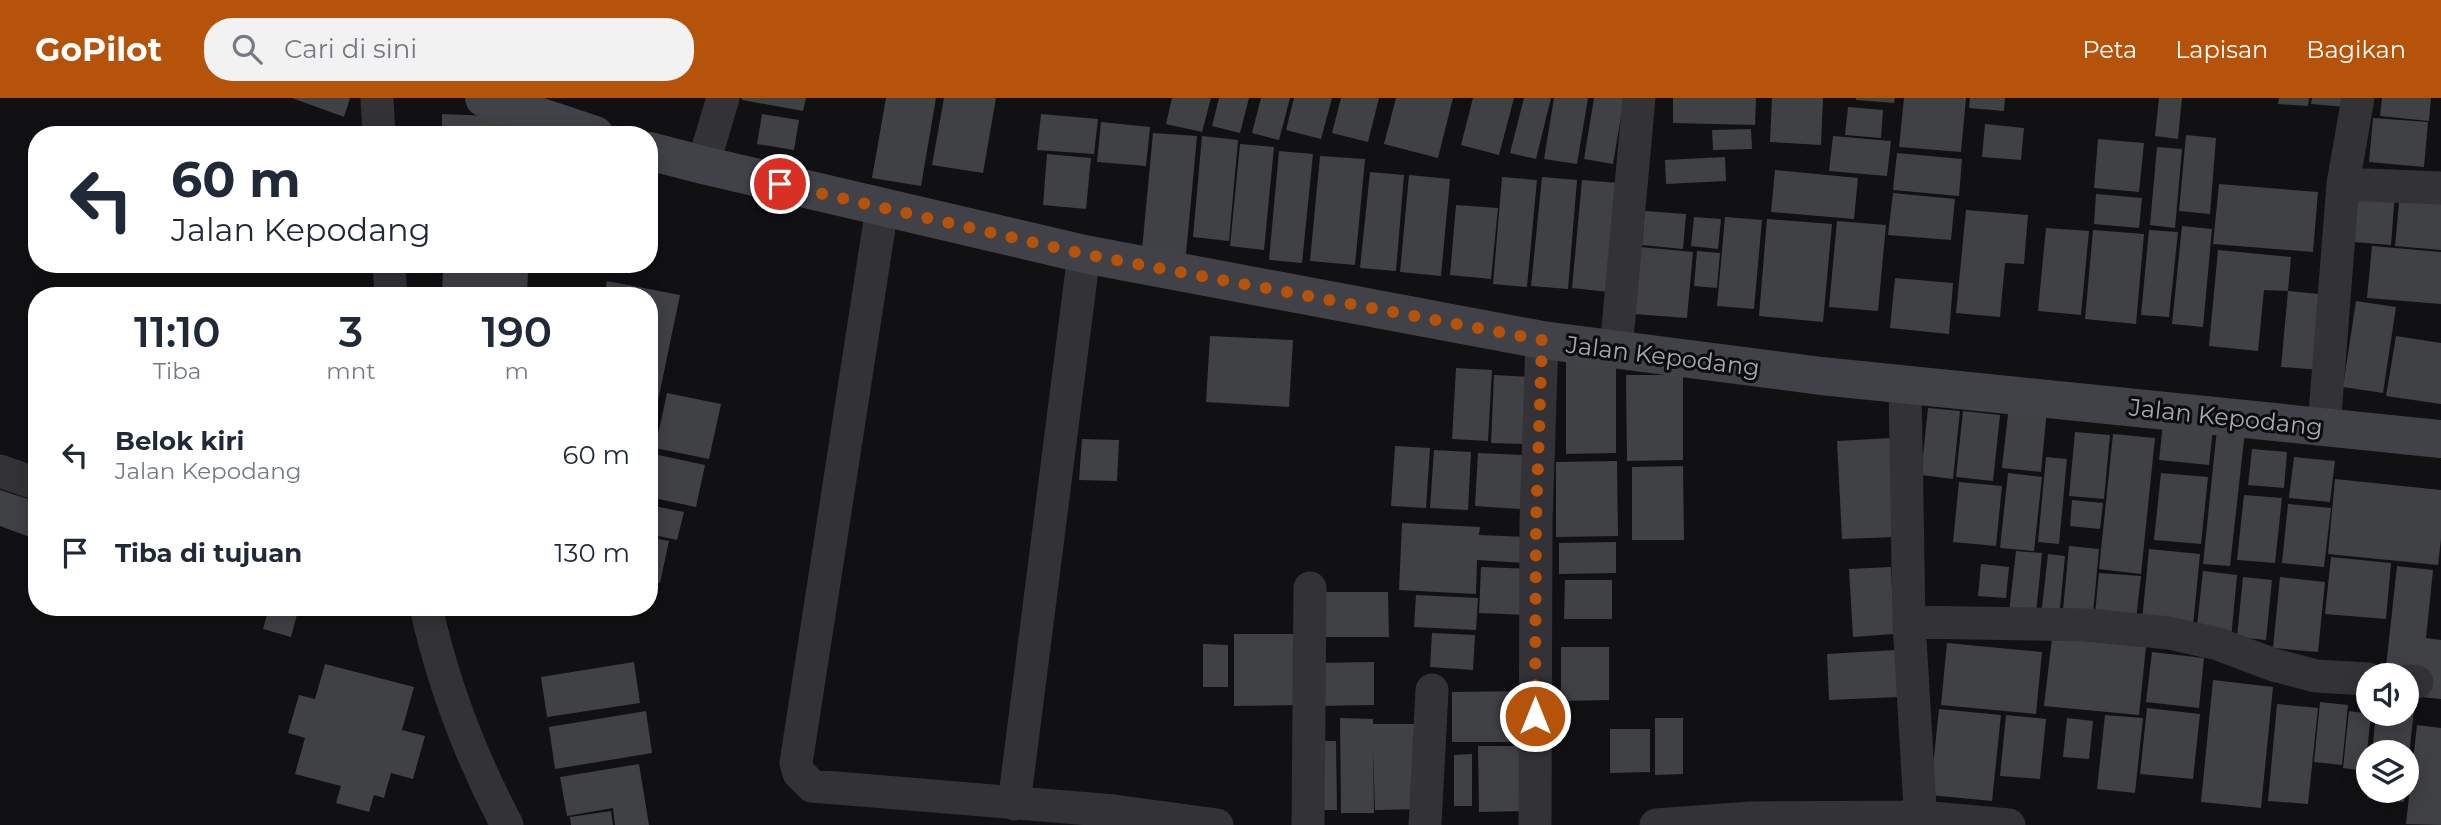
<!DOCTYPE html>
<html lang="id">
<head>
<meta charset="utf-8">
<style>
	:root { --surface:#fff; --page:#f2f2f3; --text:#1f2937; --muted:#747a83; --accent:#b45309 }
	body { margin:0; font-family:Montserrat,sans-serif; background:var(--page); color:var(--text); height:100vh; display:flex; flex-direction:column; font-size:26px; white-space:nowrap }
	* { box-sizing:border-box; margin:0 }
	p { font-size:23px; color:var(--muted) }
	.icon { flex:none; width:38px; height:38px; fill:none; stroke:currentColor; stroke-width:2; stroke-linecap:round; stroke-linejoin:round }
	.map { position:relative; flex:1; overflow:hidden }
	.panel { position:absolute; left:28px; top:189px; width:630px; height:329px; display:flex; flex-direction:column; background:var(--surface); border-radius:28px; box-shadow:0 4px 18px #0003 }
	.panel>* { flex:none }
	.top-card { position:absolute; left:28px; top:28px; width:630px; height:147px; border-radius:28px; box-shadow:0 4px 18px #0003; background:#fff; color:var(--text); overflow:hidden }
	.fabs { position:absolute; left:2356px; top:565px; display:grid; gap:14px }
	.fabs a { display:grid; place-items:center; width:63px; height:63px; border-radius:50%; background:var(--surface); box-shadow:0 4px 18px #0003; font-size:35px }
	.pin { position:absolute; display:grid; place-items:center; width:60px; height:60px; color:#fff; margin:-30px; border:4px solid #fff; border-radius:50%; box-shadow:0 2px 7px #0007 }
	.me { position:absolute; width:77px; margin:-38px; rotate:0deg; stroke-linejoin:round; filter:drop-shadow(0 0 5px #0008) }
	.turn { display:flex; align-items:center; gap:24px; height:147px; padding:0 28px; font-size:32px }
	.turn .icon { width:91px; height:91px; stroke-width:2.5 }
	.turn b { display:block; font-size:49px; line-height:60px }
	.eta { display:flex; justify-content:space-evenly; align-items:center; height:119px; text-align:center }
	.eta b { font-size:42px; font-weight:600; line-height:49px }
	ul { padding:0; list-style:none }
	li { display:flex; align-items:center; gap:21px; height:98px; padding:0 28px }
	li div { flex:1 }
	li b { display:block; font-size:26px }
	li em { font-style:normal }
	header { display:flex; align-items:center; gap:42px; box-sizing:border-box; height:98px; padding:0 35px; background:var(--accent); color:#fff }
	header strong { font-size:33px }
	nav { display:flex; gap:38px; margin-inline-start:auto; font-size:24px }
	.search { width:490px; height:63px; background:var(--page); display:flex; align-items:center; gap:18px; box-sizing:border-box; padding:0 24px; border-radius:28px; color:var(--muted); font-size:26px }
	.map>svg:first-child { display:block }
	.building { fill:#404145 }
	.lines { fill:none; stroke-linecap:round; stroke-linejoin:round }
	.street { stroke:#333337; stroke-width:33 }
	.secondary { stroke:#414247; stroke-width:38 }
	.route { stroke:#b45309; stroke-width:12; stroke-dasharray:0 21.6 }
	.labels { text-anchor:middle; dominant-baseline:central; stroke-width:6; stroke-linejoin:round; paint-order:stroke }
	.street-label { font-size:24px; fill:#a4a8b2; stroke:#0c0c0d }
</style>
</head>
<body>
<header>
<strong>GoPilot</strong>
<div class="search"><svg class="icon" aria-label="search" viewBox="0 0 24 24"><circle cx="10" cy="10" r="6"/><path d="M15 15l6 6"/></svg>Cari di sini</div>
<nav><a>Peta</a><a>Lapisan</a><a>Bagikan</a></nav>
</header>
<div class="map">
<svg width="2441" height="727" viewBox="0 0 2441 727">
	<rect width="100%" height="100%" fill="#111113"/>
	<path class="building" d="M292 0H350L344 19Z
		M742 0H806L803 13 742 2Z
		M886 0H936L921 88 872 80Z
		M944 0H996L983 75 932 67Z
		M1172 0H1211L1202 34 1166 26Z
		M1219 0H1249L1240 35 1212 28Z
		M1261 0H1290L1279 42 1252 35Z
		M1294 0H1332L1321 41 1286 32Z
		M1341 0H1379L1368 44 1332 35Z
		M1396 0H1453L1438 60 1384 46Z
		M1473 0H1514L1499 57 1461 47Z
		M1524 0H1551L1536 61 1510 55Z
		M1554 0H1588L1577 66 1544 61Z
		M1594 0H1624L1613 66 1584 61Z
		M1673 0H1756L1755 27 1673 25Z
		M1772 0H1823L1821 47 1770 44Z
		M1856 0H1895L1894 5 1856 2Z
		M1904 0H1966L1961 54 1899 49Z
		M1970 0H2005L2004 13 1969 10Z
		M2159 0H2182L2178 41 2155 38Z
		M2279 0H2309L2308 8 2278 6Z
		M2312 0H2347L2346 9 2311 6Z
		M2382 0H2431L2429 23 2380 18Z
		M1848 9 1883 12 1881 40 1845 37Z
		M442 16 515 19 514 37H442Z
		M762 16 799 22 794 52 757 46Z
		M1041 16 1098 21 1094 56 1037 52Z
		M2373 20 2428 24 2424 69 2369 64Z
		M1101 24 1150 29 1146 68 1097 64Z
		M1985 26 2024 30 2021 62 1982 59Z
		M1751 31 1752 51 1713 52 1712 32Z
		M1153 35 1197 38 1186 156 1142 152Z
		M2186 37 2216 40 2210 116 2179 113Z
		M1202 38 1238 42 1229 143 1193 139Z
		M1833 38 1891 43 1887 78 1829 73Z
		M2098 41 2144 45 2139 94 2094 90Z
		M1240 46 1274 49 1264 152 1230 148Z
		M2157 49 2182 51 2175 130 2150 127Z
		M1279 53 1313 56 1302 165 1269 162Z
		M1897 55 1962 61 1959 98 1893 92Z
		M1047 56 1091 60 1086 111 1043 107Z
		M1320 58 1365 61 1355 167 1310 163Z
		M1725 59 1726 83 1666 86 1665 62Z
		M1775 72 1858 80 1854 121 1771 114Z
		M1370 74 1404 77 1396 173 1360 170Z
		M1409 77 1450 81 1441 178 1400 174Z
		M1502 79 1537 82 1527 189 1493 186Z
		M1542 79 1577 82 1568 191 1531 188Z
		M1582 82 1619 85 1609 194 1572 190Z
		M2219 86 2318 94 2313 154 2213 146Z
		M2358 91 2395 94 2391 147 2353 144Z
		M2400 94 2441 97V152L2395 148Z
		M1893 95 1955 101 1951 142 1888 137Z
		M2096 96 2142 100 2139 130 2094 126Z
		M1456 107 1498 110 1491 181 1450 177Z
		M1966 112 2028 117 2024 166 2005 165 2000 219 1956 215Z
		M1645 113 1686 116 1683 151 1642 147Z
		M1694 119 1721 121 1718 151 1691 148Z
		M1725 119 1762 122 1754 211 1717 208Z
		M1767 121 1832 126 1823 224 1759 218Z
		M1837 123 1886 127 1878 213 1829 209Z
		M2182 128 2212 131 2203 229 2172 226Z
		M2046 130 2089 133 2081 217 2038 213Z
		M2093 132 2144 136 2136 226 2085 221Z
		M2149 132 2178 134 2169 219 2141 217Z
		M2372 148 2441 154V206L2367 200Z
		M1640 149 1693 154 1687 220 1634 216Z
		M2218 152 2291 159 2288 193 2264 192 2258 253 2209 248Z
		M1697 153 1720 155 1717 190 1694 188Z
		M443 172 528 175 527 198H442Z
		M1895 180 1953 185 1949 236 1890 230Z
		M607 183 680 197 650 341 649 198H604Z
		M2288 193 2329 197 2322 272 2281 269Z
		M2356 203 2396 209 2383 295 2343 289Z
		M1210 238 1293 242 1289 309 1206 304Z
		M2396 238 2441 245V306L2386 298Z
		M1566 260H1616V355L1566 356Z
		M1456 270 1492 272 1488 343 1452 341Z
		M1494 277 1529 279 1525 346 1491 345Z
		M1626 277H1683V362L1627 363Z
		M667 295 721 306 709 361 655 350Z
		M2009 307 2047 311 2041 374 2002 370Z
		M1928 310 1960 313 1953 381 1921 377Z
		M1963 313 2000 317 1993 383 1956 379Z
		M2163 326 2213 331 2209 367 2159 362Z
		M2217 331 2245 333 2230 468 2203 466Z
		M2075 334 2110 337 2104 401 2069 398Z
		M2113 336 2155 340 2141 476 2099 471Z
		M1891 340 1896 439 1842 441 1837 343Z
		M1082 341 1119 342 1117 383 1079 382Z
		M1395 348 1430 350 1426 410 1391 408Z
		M2252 351 2287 354 2284 390 2248 387Z
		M1434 352 1471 354 1468 412 1430 410Z
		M649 355 705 367 696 409 649 399Z
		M1478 355 1523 357 1520 411 1475 408Z
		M2046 359 2067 361 2059 446 2038 444Z
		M2294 359 2335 363 2330 404 2289 400Z
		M1617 363 1618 438 1556 439V364Z
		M1683 368 1684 442H1632V369Z
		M2008 375 2042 379 2034 453 2000 450Z
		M2161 375 2208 379 2201 446 2154 442Z
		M2335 381 2441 392V441L2438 467 2328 456Z
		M1959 384 2002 388 1996 448 1953 444Z
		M0 392 37 404 35 441 0 428Z
		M2244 397 2282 400 2275 465 2237 462Z
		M2072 402 2103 405 2100 431 2070 428Z
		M2288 406 2331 410 2324 469 2282 465Z
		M649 407 684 414 677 442 649 436Z
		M1402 425 1480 429 1479 437 1527 439 1525 465 1477 462 1476 496 1399 492Z
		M649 439 669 443 660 485 649 482Z
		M1616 444V475L1559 476V445Z
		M2069 448 2099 451 2092 526 2062 523Z
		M2149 451 2200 456 2193 528 2142 523Z
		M2016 453 2042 455 2035 526 2008 523Z
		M2048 456 2065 458 2059 520 2041 518Z
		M2331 459 2391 465 2386 521 2325 516Z
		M1981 466 2009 469 2006 500 1978 498Z
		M2397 468 2433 472 2426 540 2441 542V601L2421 599 2406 578H2385Z
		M1481 469 1531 471 1528 517 1479 515Z
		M1891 469 1894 536 1853 539 1849 471Z
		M2203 473 2237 477 2231 541 2196 537Z
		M2099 475 2141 478 2135 530 2094 526Z
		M2243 479 2272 482 2266 542 2237 539Z
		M2280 479 2325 484 2318 554 2273 550Z
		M1565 482H1612V521H1564Z
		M1317 494H1388L1389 539H1318Z
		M1416 497 1478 500 1476 532 1414 529Z
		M269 509H299L291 539 263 531Z
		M1432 535 1475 537 1473 572 1430 569Z
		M1234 536H1296V607L1234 608Z
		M2052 540 2146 549 2139 617 2044 608Z
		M1947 545 2042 554 2036 616 1941 607Z
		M1203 546 1228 547V589H1203Z
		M1561 549H1609V602L1561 603Z
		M1895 552 1898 599 1829 602 1827 556Z
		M2152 554 2204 560 2199 610 2146 604Z
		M634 564 640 605 547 619 541 579Z
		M1374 564V607L1314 608 1313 565Z
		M325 566 414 589 402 632 425 638 413 681 391 675 384 700 374 697 369 714 336 705 341 688 295 676 305 640 288 635 299 597 315 601Z
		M2213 582 2273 589 2261 710 2201 704Z
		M1529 593V644H1452V594Z
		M2320 604 2348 607 2342 667 2314 664Z
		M2277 606 2318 610 2308 706 2268 703Z
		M2147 610 2200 616 2193 681 2140 676Z
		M2406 610 2414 611 2408 668H2406V654H2372L2376 616H2406Z
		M1939 611 2001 617 1992 703 1930 697Z
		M646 613 652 655 555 671 549 629Z
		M2349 613 2371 616 2365 673 2343 670Z
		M2006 617 2046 621 2040 681 2000 678Z
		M2105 617 2143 620 2135 695 2097 691Z
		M1340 620 1373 621V626H1424V711L1375 712 1373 651 1374 715H1341Z
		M1655 620H1683V676L1655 677Z
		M2067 620 2093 623 2089 661 2063 659Z
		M2417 627 2441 630V727L2406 726Z
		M1610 631H1650V674L1610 675Z
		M1308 643H1336L1337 712H1309Z
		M1478 648H1525L1526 713 1479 714Z
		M1472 656V708H1454V657Z
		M639 666 649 727H615L613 710 567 718 560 679Z
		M2368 693H2405L2404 704 2367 700Z
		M611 713 613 727H571L570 719Z"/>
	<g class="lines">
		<path class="street" d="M377 0 379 37
			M703 67 723 0
			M2343 86 2441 90
			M882 110 796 665 799 675 812 688 1114 713 1217 727
			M389 166 391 198
			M1616 252 1639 0
			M1905 286 1909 524 1921 727
			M2324 329 2343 86 2358 0
			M0 373 37 386
			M426 509C443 586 470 657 507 727
			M1909 524 2089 527 2169 535 2218 546 2274 567 2316 578 2368 581
			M2406 583 2417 584
			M1014 706 1084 156
			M1308 727 1310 490
			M1425 727 1432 592
			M1535 727 1536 423 1542 242
			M1656 727 1751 720 1921 719 2009 727"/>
		<path class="secondary" d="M484 0 595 37
			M649 53 703 67 1084 156 1542 242 1821 278 2441 341"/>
	</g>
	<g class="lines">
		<path class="route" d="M780 86 1084 156 1542 242 1536 424 1535 618"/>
	</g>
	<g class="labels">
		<g class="street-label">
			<text transform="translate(1663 258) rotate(7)">Jalan Kepodang</text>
			<text transform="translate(2226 319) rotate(6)">Jalan Kepodang</text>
		</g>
	</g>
</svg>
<div class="fabs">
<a><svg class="icon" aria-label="sound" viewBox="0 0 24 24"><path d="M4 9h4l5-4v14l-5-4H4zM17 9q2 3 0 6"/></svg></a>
<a><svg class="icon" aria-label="layers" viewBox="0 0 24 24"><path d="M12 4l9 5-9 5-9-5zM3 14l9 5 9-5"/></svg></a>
</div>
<div class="pin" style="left:780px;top:86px;background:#d93025"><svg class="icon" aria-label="arrive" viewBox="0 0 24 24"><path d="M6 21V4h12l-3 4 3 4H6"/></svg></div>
<svg class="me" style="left:1535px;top:618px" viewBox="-20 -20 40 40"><circle r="17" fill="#b45309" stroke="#fff" stroke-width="3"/><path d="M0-11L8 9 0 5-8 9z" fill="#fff"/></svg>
<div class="top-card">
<div class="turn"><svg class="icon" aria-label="left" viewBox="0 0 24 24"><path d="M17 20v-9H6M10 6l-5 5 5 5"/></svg><div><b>60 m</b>Jalan Kepodang</div></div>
</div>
<section class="panel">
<div class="eta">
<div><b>11:10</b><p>Tiba</p></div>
<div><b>3</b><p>mnt</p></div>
<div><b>190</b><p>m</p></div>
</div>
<ul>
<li><svg class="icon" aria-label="left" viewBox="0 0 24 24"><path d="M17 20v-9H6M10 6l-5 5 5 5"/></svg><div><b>Belok kiri</b><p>Jalan Kepodang</p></div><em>60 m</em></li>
<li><svg class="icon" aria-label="arrive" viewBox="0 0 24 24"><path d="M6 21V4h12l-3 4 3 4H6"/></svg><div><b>Tiba di tujuan</b></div><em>130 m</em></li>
</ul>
</section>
</div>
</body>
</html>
